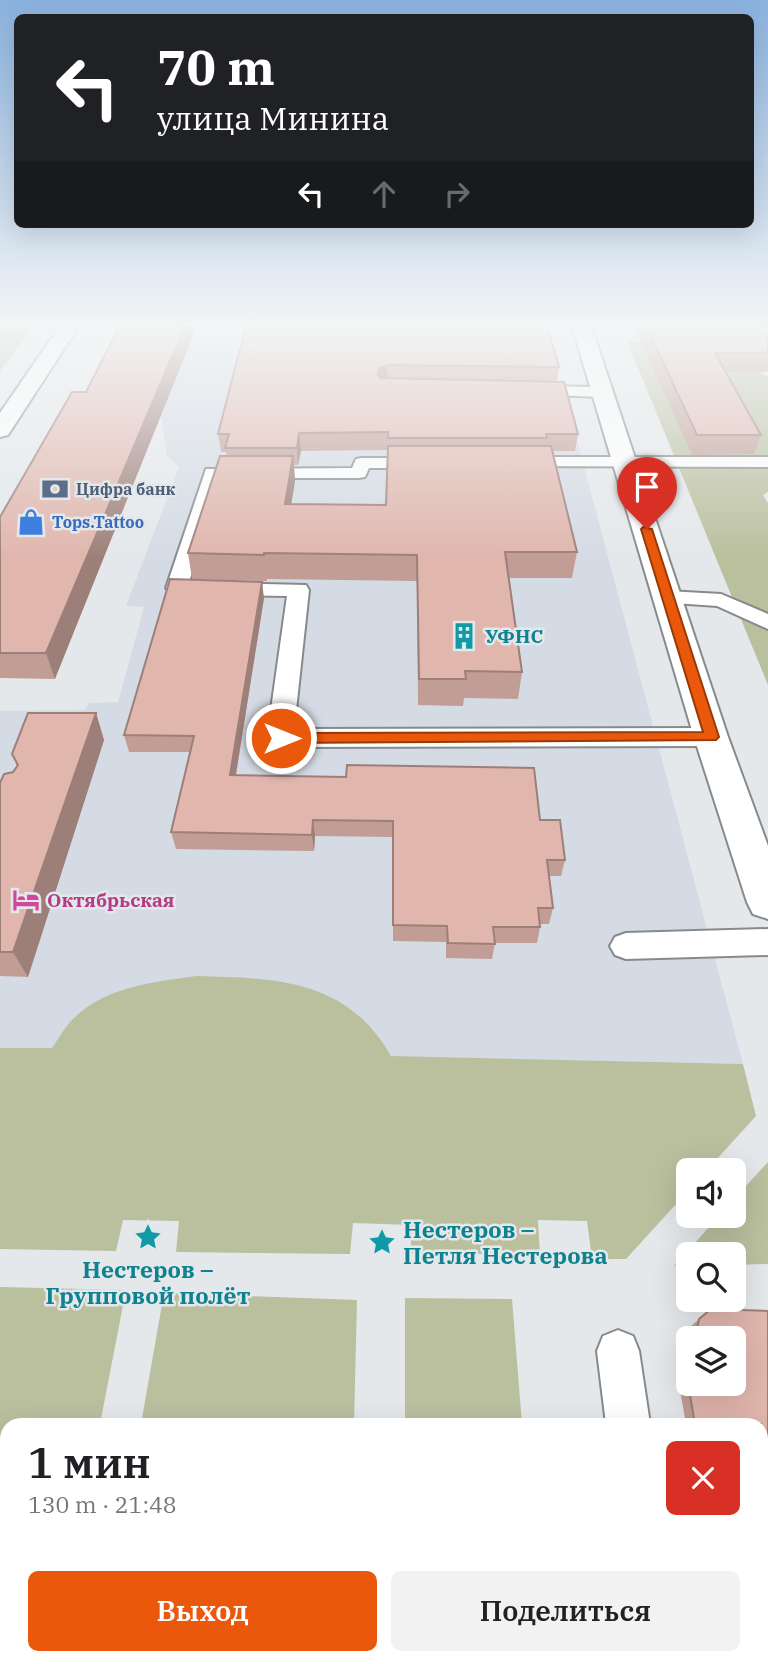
<!DOCTYPE html>
<html lang="ru">
<head>
<meta charset="utf-8">
<style>
	:root { --surface:#fff; --page:#f2f2f2; --text:#202124; --muted:#757577; --accent:#ea580c }
	body { margin:0; font-family:"IBM Plex Serif",serif; background:var(--page); color:var(--text); height:100vh; display:flex; flex-direction:column; font-size:26px; white-space:nowrap }
	* { box-sizing:border-box; margin:0 }
	p { font-size:23px; color:var(--muted) }
	.icon { flex:none; width:38px; height:38px; fill:none; stroke:currentColor; stroke-width:2; stroke-linecap:round; stroke-linejoin:round }
	.map { position:relative; flex:1; overflow:hidden }
	.side { position:absolute; left:0px; top:1418px; width:768px; height:247px; display:flex; flex-direction:column; background:var(--surface); border-radius:21px 21px 0 0; box-shadow:0 7px 28px #0002 }
	.side>* { flex:none }
	.guide { position:absolute; left:14px; top:14px; width:740px; height:214px; border-radius:10px; box-shadow:0 7px 28px #0002; background:#202124; color:#fff; overflow:hidden }
	.tools { position:absolute; left:676px; top:1158px; display:grid; gap:14px }
	.tools a { display:grid; place-items:center; width:70px; height:70px; border-radius:10px; background:var(--surface); box-shadow:0 7px 28px #0002; font-size:35px }
	.pin { position:absolute; display:grid; place-items:center; width:60px; height:60px; color:#fff; margin:-72px -30px; border-radius:50% 50% 50% 0; rotate:-45deg; box-shadow:0 0 7px #0007 }
	.pin .icon { rotate:45deg }
	.me { position:absolute; width:77px; margin:-38px; rotate:90deg; stroke-linejoin:round; filter:drop-shadow(0 0 5px #0008) }
	.turn { display:flex; align-items:center; gap:24px; height:147px; padding:0 28px; font-size:32px }
	.turn .icon { width:91px; height:91px; stroke-width:2.5 }
	.turn b { display:block; font-size:49px; line-height:60px }
	.lanes { display:flex; align-items:center; height:66px; padding:0 28px; background:#0003; justify-content:center; gap:35px; direction:ltr }
	.lanes .off { opacity:.35 }
	.round { display:grid; place-items:center; flex:none; width:74px; height:74px; border-radius:10px; background:var(--page) }
	.summary { display:flex; align-items:center; justify-content:space-between; height:119px; padding:0 28px }
	h1 { font-size:42px; font-weight:600; line-height:52px }
	.button { display:flex; gap:14px; margin-top:auto; padding:14px 28px }
	.button a { flex:1; height:80px; border-radius:10px; background:var(--accent); color:#fff; font-size:28px; font-weight:600; line-height:80px; text-align:center }
	.button a+a { background:var(--page); color:var(--text) }
	.map>svg:first-child { display:block }
	.built { fill:#d4dbe4 }
	.green { fill:#babf9e }
	.lines { fill:none; stroke-linecap:round; stroke-linejoin:round }
	.lane-casing { stroke:#878a8d; stroke-width:4 }
	.street-casing { stroke:#878a8d; stroke-width:4 }
	.secondary-casing { stroke:#878a8d; stroke-width:4 }
	.lane { fill:#fff; fill-rule:evenodd }
	.street { fill:#fff; fill-rule:evenodd }
	.secondary { fill:#fff; fill-rule:evenodd }
	.wall { fill:#c19d95; fill-rule:evenodd }
	.shaded-wall { fill:#9d7f79 }
	.building { fill:#e0b6ad; stroke:#9d7f79; stroke-width:2 }
	.route { fill:#ea580c; stroke:#983908; stroke-width:2 }
	.labels { text-anchor:middle; dominant-baseline:central; stroke-width:5; stroke-linejoin:round; paint-order:stroke }
	.far-service-label { font-size:16px; font-weight:bold; fill:#4e5e75; stroke:#e5e8eb; text-anchor:start }
	.far-shop-label { font-size:16px; font-weight:bold; fill:#366cbe; stroke:#e5e8eb; text-anchor:start }
	.culture-label { font-size:19px; font-weight:bold; fill:#0d838f; stroke:#e5e8eb; text-anchor:start }
	.hotel-label { font-size:19px; font-weight:bold; fill:#b23c85; stroke:#e5e8eb; text-anchor:start }
	.near-culture-label { font-size:23px; font-weight:bold; fill:#0d838f; stroke:#e5e8eb; text-anchor:start }
</style>
</head>
<body>
<div class="map">
<svg width="768" height="1664" viewBox="0 0 768 1664">
	<rect width="100%" height="100%" fill="#e5e8eb"/>
	<path class="built" d="M129 334 370 335 565 395 743 1064 0 1048V711L85 710 89 703 118 702 144 607 126 606 179 467 167 456 160 409Z"/>
	<path class="green" d="M0 326H34L0 371Z
		M734 340 764 375 768 376V492L763 495 768 503V685L627 341Z
		M197 976C276 978 347 979 391 1056L743 1064 756 1116 706 1171H688V1191L626 1259H592L587 1221 538 1220 540 1255 411 1253V1225L353 1223 350 1254 176 1252 179 1221 123 1220 116 1251 0 1249V1048H52C59 1038 66 1025 75 1017 108 986 154 982 197 976Z
		M768 1162V1264L733 1265V1255H688V1265L674 1266 719 1216H733V1200Z
		M0 1287 126 1290 100 1424H7V1450L0 1449Z
		M164 1293 357 1300 354 1424H141Z
		M405 1298 512 1299 522 1424H405Z
		M0 1498 7 1499V1657H449L453 1664H0Z"/>
	<g class="lines">
		<defs>
			<path id="lane" d="M528 386 602 387 610 392 602 397 522 394 520 391 522 388Z
				M516 457H768V467L510 466 507 462 510 458Z
				M362 458H423L432 463 423 468H369L365 477 359 478H219L189 582 306 585 309 590 294 729 711 728 720 731 724 737 720 743 711 746 280 747 271 744 267 738 287 596 177 594 170 592 166 588 206 469 352 468 356 459Z
				M667 591 721 594 768 614V629L717 606 659 602 656 597 659 592Z
				M768 929V955L626 959 615 955 610 946 615 937 626 933Z
				M618 1330 633 1336 639 1351 650 1424H606L597 1351 603 1336Z
				M637 1657H688L689 1664H637Z"/>
			<path id="street" d="M60 326H79L8 435 0 437V413Z"/>
			<path id="secondary" d="M572 326H591L728 737 768 846V919L753 914 747 902 694 737Z"/>
		</defs>
		<use href="#lane" class="lane-casing"/>
		<use href="#street" class="street-casing"/>
		<use href="#secondary" class="secondary-casing"/>
		<use href="#lane" class="lane"/>
		<use href="#street" class="street"/>
		<use href="#secondary" class="secondary"/>
	</g>
	<path class="wall" d="M246 326 559 367 557 382 578 434 575 451H553L577 552 572 578H509L522 672 518 699 464 698 463 706 418 705 417 581 267 579V581L192 579 188 553 226 456V452H221L218 434ZM388 450 386 505 291 504 295 481 294 465H298L301 451Z
		M634 326H768V372H725L761 435 754 454 692 455Z
		M86 392 55 679 0 678V517Z
		M264 598 236 775 540 820 565 860 561 876H549L553 908 549 924H540V927L537 943H495L492 959 446 958V942L393 941V837L315 836 314 851 176 849 171 832 190 752H129L124 735Z
		M96 713 104 740 28 977 0 976V783L13 772 17 766 12 754Z
		M711 1309 768 1311V1664H691L689 1657H761V1424H686L679 1385 688 1341V1384H733V1339H688L691 1326Z
		M540 1657H645L643 1659 644 1664H541Z"/>
	<path class="shaded-wall" d="M185 326H197L55 679 46 653Z
		M387 365V381L377 390V374L379 368Z
		M299 433 301 451 298 465 297 448Z
		M293 456 295 481 287 530 285 504Z
		M262 582 264 598 233 792 230 775Z
		M96 713 104 740 28 977 13 952Z
		M313 820 315 836 314 851 312 835Z"/>
	<path class="building" d="M120 326H185L46 653H0V517L72 392H86Z
		M246 326H547L559 367 387 365 379 368 377 374 381 378 564 382 578 434H546L547 438H388V432L299 433 297 448H225L229 434H218Z
		M646 326H768V353H715L761 435H697Z
		M388 446H551L577 552H505L522 672 465 671 466 679H419L417 555 264 553V555L188 553 220 456H293L285 504 386 505Z
		M170 579 262 582 230 775 346 777 347 765 534 768 540 820H560L565 860H547L553 908H538L540 927H493L495 944 448 943 447 926 393 925V821L313 820 312 835 171 832 194 736 124 735Z
		M28 713H96L13 952H0V783L4 774 13 772 18 765 12 754Z
		M711 1309 768 1311V1664H700L698 1657H761V1424H695L688 1384H733V1339H695L699 1319Z
		M545 1657H645L643 1659 644 1664H546Z"/>
	<linearGradient id="sky" x2="0" y2="1"><stop stop-color="#8ab2de"/><stop offset="0.58" stop-color="#f3f5f6"/><stop offset="1" stop-color="#f3f5f6" stop-opacity="0"/></linearGradient>
	<rect width="768" height="559" fill="url(#sky)"/>
	<path class="route" d="M643 527 652 529 719 737 716 740 281 743 273 738 281 733 703 732 641 529Z"/>
	<defs>
		<symbol id="bank-bare" viewBox="-9 -9 18 18"><path d="M-6-4H6V4H-6ZM0-2.3a2.3 2.3 0 1 0 0 4.6a2.3 2.3 0 1 0 0-4.6Z" fill="#5c6f8a" stroke="#e5e8eb" stroke-width="2.5" paint-order="stroke"/></symbol>
		<symbol id="shop-bare" viewBox="-9 -9 18 18"><path d="M-5-2.5h2.3a2.7 3.5 0 0 1 5.4 0H5L5.5 6h-11ZM-1.5-2.5h3a1.5 2.3 0 0 0-3 0Z" fill="#3f7fe0" stroke="#e5e8eb" stroke-width="2.5" paint-order="stroke"/></symbol>
		<symbol id="building-bare" viewBox="-9 -9 18 18"><path d="M-4-6H4V6H1V3H-1V6H-4ZM-2.5-4.3h1.7v1.8h-1.7ZM.8-4.3h1.7v1.8H.8ZM-2.5-1h1.7V.8h-1.7ZM.8-1h1.7V.8H.8Z" fill="#0f9aa8" stroke="#e5e8eb" stroke-width="2.5" paint-order="stroke"/></symbol>
		<symbol id="hotel-bare" viewBox="-9 -9 18 18"><path d="M-6-4.5h1.5V1H6V5H4.5V3h-9V5H-6ZM-4 0a1.8 1.8 0 1 1 3.6 0ZM.5 0V-2.5h3Q6-2.5 6 0Z" fill="#d1479c" stroke="#e5e8eb" stroke-width="2.5" paint-order="stroke"/></symbol>
		<symbol id="sight-bare" viewBox="-9 -9 18 18"><path d="M0-6L1.8-2.2L6-1.7L2.9 1.2L3.7 5.4L0 3.3L-3.7 5.4L-2.9 1.2L-6-1.7L-1.8-2.2Z" fill="#0f9aa8" stroke="#e5e8eb" stroke-width="2.5" paint-order="stroke"/></symbol>
	</defs>
	<g fill-rule="evenodd">
		<use href="#bank-bare" x="36" y="470" width="38" height="38"/>
		<use href="#shop-bare" x="12" y="503" width="38" height="38"/>
		<use href="#building-bare" x="445" y="617" width="38" height="38"/>
		<use href="#hotel-bare" x="7" y="881" width="38" height="38"/>
		<use href="#sight-bare" x="129" y="1218" width="38" height="38"/>
		<use href="#sight-bare" x="363" y="1223" width="38" height="38"/>
	</g>
	<g class="labels">
		<g class="far-service-label">
			<text x="76" y="489">Цифра банк</text>
		</g>
		<g class="far-shop-label">
			<text x="52" y="522">Tops.Tattoo</text>
		</g>
		<g class="culture-label">
			<text x="485" y="636">УФНС</text>
		</g>
		<g class="hotel-label">
			<text x="47" y="900">Октябрьская</text>
		</g>
		<g class="near-culture-label">
			<text x="403" y="1229">Нестеров –<tspan x="403" dy="26">Петля Нестерова</tspan></text>
			<text x="148" y="1269" text-anchor="middle">Нестеров –<tspan x="148" dy="26">Групповой полёт</tspan></text>
		</g>
	</g>
</svg>
<div class="tools">
<a><svg class="icon" aria-label="sound" viewBox="0 0 24 24"><path d="M4 9h4l5-4v14l-5-4H4zM17 9q2 3 0 6"/></svg></a>
<a><svg class="icon" aria-label="search" viewBox="0 0 24 24"><circle cx="10" cy="10" r="6"/><path d="M15 15l6 6"/></svg></a>
<a><svg class="icon" aria-label="layers" viewBox="0 0 24 24"><path d="M12 4l9 5-9 5-9-5zM3 14l9 5 9-5"/></svg></a>
</div>
<div class="pin" style="left:647px;top:529px;background:#d93025"><svg class="icon" aria-label="arrive" viewBox="0 0 24 24"><path d="M6 21V4h12l-3 4 3 4H6"/></svg></div>
<svg class="me" style="left:281px;top:738px" viewBox="-20 -20 40 40"><circle r="17" fill="#ea580c" stroke="#fff" stroke-width="3"/><path d="M0-11L8 9 0 5-8 9z" fill="#fff"/></svg>
<div class="guide">
<div class="turn"><svg class="icon" aria-label="left" viewBox="0 0 24 24"><path d="M17 20v-9H6M10 6l-5 5 5 5"/></svg><div><b>70 m</b>улица Минина</div></div>
<div class="lanes"><svg class="icon" aria-label="left" viewBox="0 0 24 24"><path d="M17 20v-9H6M10 6l-5 5 5 5"/></svg><svg class="icon off" aria-label="ahead" viewBox="0 0 24 24"><path d="M12 20V5M6 11l6-6 6 6"/></svg><svg class="icon off" aria-label="right" viewBox="0 0 24 24"><path d="M7 20v-9h11M14 6l5 5-5 5"/></svg></div>
</div>
<section class="side">
<div class="summary"><div><h1>1 мин</h1><p>130 m · 21:48</p></div><a class="round" style="background:#d93025;color:#fff"><svg class="icon" aria-label="close" viewBox="0 0 24 24"><path d="M6 6l12 12M18 6L6 18"/></svg></a></div>
<div class="button"><a>Выход</a><a>Поделиться</a></div>
</section>
</div>
</body>
</html>
